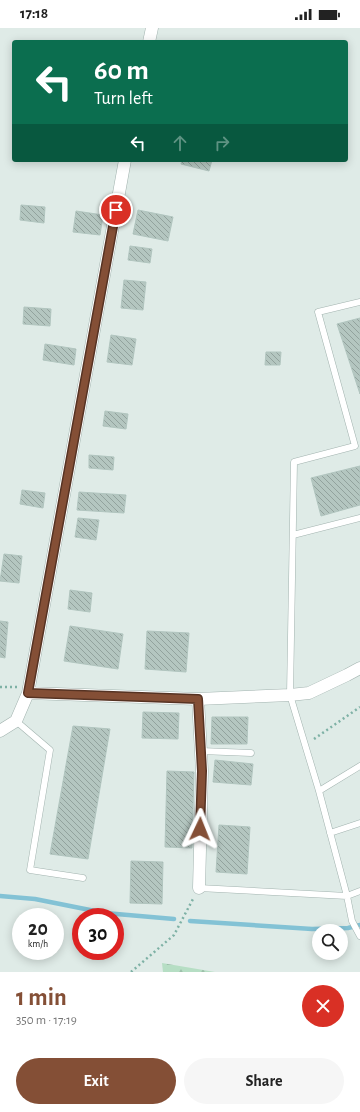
<!DOCTYPE html>
<html lang="en">
<head>
<meta charset="utf-8">
<style>
	:root { --surface:#fff; --page:#f6f6f6; --text:#222; --muted:#767676; --accent:#844f36 }
	body { margin:0; font-family:"Alegreya Sans",sans-serif; background:var(--page); color:var(--text); height:100vh; display:flex; flex-direction:column; font-size:15px; white-space:nowrap }
	* { box-sizing:border-box; margin:0 }
	p { font-size:13px; color:var(--muted) }
	.icon { flex:none; width:22px; height:22px; fill:none; stroke:currentColor; stroke-width:2; stroke-linecap:round; stroke-linejoin:round }
	.map { position:relative; height:944px; overflow:hidden }
	.drawer { display:flex; flex-direction:column; background:var(--surface); flex:1 }
	.drawer>* { flex:none }
	.hud { position:absolute; left:12px; top:12px; width:336px; height:122px; border-radius:4px; box-shadow:0 2px 10px #0003; background:#0b6e4f; color:#fff; overflow:hidden }
	.tools { position:absolute; left:312px; top:896px; display:grid; gap:8px }
	.tools a { display:grid; place-items:center; width:36px; height:36px; border-radius:50%; background:var(--surface); box-shadow:0 2px 10px #0003; font-size:20px }
	.speed { position:absolute; left:12px; top:880px; display:flex; gap:8px; font-size:20px; font-weight:700; text-align:center }
	.speed>* { display:grid; place-content:center; width:52px; height:52px; border-radius:50%; background:var(--surface); box-shadow:0 2px 10px #0003; line-height:1 }
	.speed small { font-size:10px; font-weight:400 }
	.speed .limit { border:6px solid #d22; background:#fff; color:#111 }
	.pin { position:absolute; display:grid; place-items:center; width:34px; height:34px; color:#fff; margin:-17px; border:2px solid #fff; border-radius:50%; box-shadow:0 1px 4px #0007 }
	.me { position:absolute; width:44px; margin:-22px; rotate:2deg; stroke-linejoin:round; filter:drop-shadow(0 0 3px #0008) }
	.turn { display:flex; align-items:center; gap:14px; height:84px; padding:0 16px; font-size:18px }
	.turn .icon { width:52px; height:52px; stroke-width:2.5 }
	.turn b { display:block; font-size:28px; line-height:34px }
	.lanes { display:flex; align-items:center; height:38px; padding:0 16px; background:#0003; justify-content:center; gap:20px; direction:ltr }
	.lanes .off { opacity:.35 }
	.round { display:grid; place-items:center; flex:none; width:42px; height:42px; border-radius:21px; background:var(--page) }
	.overview { display:flex; align-items:center; justify-content:space-between; height:68px; padding:0 16px }
	h1 { font-size:24px; font-weight:700; line-height:30px; color:var(--accent) }
	.primary-button { display:flex; gap:8px; margin-top:auto; padding:8px 16px }
	.primary-button a { flex:1; height:46px; border-radius:24px; background:var(--accent); color:#fff; font-size:16px; font-weight:700; line-height:46px; text-align:center }
	.primary-button a+a { background:var(--page); color:var(--text) }
	.status { display:flex; justify-content:space-between; align-items:center; height:28px; padding:0 20px; background:var(--surface); direction:ltr }
	.status svg { height:11px; fill:currentColor }
	.map>svg:first-child { display:block }
	.forest { fill:url(#forest-firs) }
	.lines { fill:none; stroke-linecap:round; stroke-linejoin:round }
	.stream { stroke:#83c2d5; stroke-width:4.5 }
	.building { fill:url(#building-back-hatch); stroke:#b1c5bf }
	.service-casing { stroke:#a2b3af; stroke-width:7 }
	.minor-casing { stroke:#a2b3af; stroke-width:13 }
	.path { stroke:#7eb1a5; stroke-width:2.5; stroke-dasharray:2 3; stroke-linecap:butt }
	.service { stroke:#fff; stroke-width:6 }
	.minor { stroke:#fff; stroke-width:12 }
	.route-casing { stroke:#563323; stroke-width:10 }
	.route { stroke:#844f36; stroke-width:7 }
</style>
</head>
<body>
<div class="status"><b>17:18</b><svg viewBox="0 0 49 12"><path d="M0 12V9h3v3zM5 12V6h3v6zM10 12V3h3v9zM15 12V0h3v12zM26 1h20v11H26zM47 4h2v5h-2z"/></svg></div>
<div class="map">
<svg width="360" height="944" viewBox="0 0 360 944">
	<defs>
		<pattern id="forest-firs" width="22" height="20" patternUnits="userSpaceOnUse"><rect width="22" height="20" fill="#b6dec4"/><path d="M5 1l3.5 6h-7zM16 11l3.5 6h-7z" fill="#9cbfa9"/></pattern>
		<pattern id="building-back-hatch" width="6" height="6" patternUnits="userSpaceOnUse"><rect width="6" height="6" fill="#b4c6c0"/><path d="M-1 5l2 2M0 0l6 6M5-1l2 2" fill="none" stroke="#92a29d"/></pattern>
	</defs>
	<rect width="100%" height="100%" fill="#dfebe7"/>
	<path class="forest" d="M162 935 215 944H163Z"/>
	<g class="lines">
		<path class="stream" d="M0 868 35 871 105 885 174 891
			M190 893 312 901 348 900 360 897"/>
	</g>
	<path class="building" d="M182 132H212L209 143 181 136Z
		M21 177 45 179 44 195 20 192Z
		M138 182 173 189 168 213 133 206Z
		M76 183 103 187 100 207 73 204Z
		M130 218 152 221 150 235 128 232Z
		M124 252 146 254 143 282 121 280Z
		M24 279 51 281 50 298 23 296Z
		M360 290V366L337 296Z
		M111 307 136 311 132 337 107 334Z
		M45 316 76 321 74 337 43 332Z
		M266 324H281L280 337H265Z
		M105 383 128 386 126 401 103 398Z
		M89 427 114 429 113 442 89 440Z
		M360 438V477L321 488 311 450Z
		M22 462 45 465 43 480 20 476Z
		M79 464 126 467 124 485 77 482Z
		M78 490 99 492 96 512 75 509Z
		M4 526 22 528 19 555 0 553Z
		M70 562 92 565 90 584 68 581Z
		M0 593 8 594 5 630 0 629Z
		M70 598 123 606 118 641 64 633Z
		M147 603 189 605 186 644 145 641Z
		M143 684 179 685 178 711 142 710Z
		M212 689H248L247 716H211Z
		M73 698 110 701 88 831 50 826Z
		M215 732 253 736 251 757 213 754Z
		M167 743 194 744 192 820 165 819Z
		M219 797 250 799 247 846 216 844Z
		M131 833 163 834 162 876 130 875Z"/>
	<g class="lines">
		<defs>
			<path id="service" d="M360 274 318 284 355 418 294 434 290 667 319 763 347 868 352 893 360 908
				M293 507 360 490
				M16 693 50 722 30 842 83 850
				M201 723 251 725
				M319 763 360 738
				M330 805 360 795
				M199 860 347 868 360 863"/>
			<path id="minor" d="M149 14 152 0
				M28 665 198 671 290 667 309 665 347 647 360 640
				M198 671 202 743 199 860
				M0 703 16 693 28 665 125 132"/>
		</defs>
		<use href="#service" class="service-casing"/>
		<use href="#minor" class="minor-casing"/>
		<path class="path" d="M0 659H17
			M314 711 360 679
			M131 944 174 907 193 871"/>
		<use href="#service" class="service"/>
		<use href="#minor" class="minor"/>
	</g>
	<g class="lines">
		<defs>
			<path id="route" d="M116 182 28 665 198 671 202 743 200 801"/>
		</defs>
		<use href="#route" class="route-casing"/>
		<use href="#route" class="route"/>
	</g>
</svg>
<div class="tools">
<a><svg class="icon" aria-label="search" viewBox="0 0 24 24"><circle cx="10" cy="10" r="6"/><path d="M15 15l6 6"/></svg></a>
</div>
<div class="speed"><div>20<small>km/h</small></div><div class="limit">30</div></div>
<div class="pin" style="left:116px;top:182px;background:#d93025"><svg class="icon" aria-label="arrive" viewBox="0 0 24 24"><path d="M6 21V4h12l-3 4 3 4H6"/></svg></div>
<svg class="me" style="left:200px;top:801px" viewBox="-20 -20 40 40"><path d="M0-17L14 15 0 8-14 15z" fill="#844f36" stroke="#fff" stroke-width="4"/></svg>
<div class="hud">
<div class="turn"><svg class="icon" aria-label="left" viewBox="0 0 24 24"><path d="M17 20v-9H6M10 6l-5 5 5 5"/></svg><div><b>60 m</b>Turn left</div></div>
<div class="lanes"><svg class="icon" aria-label="left" viewBox="0 0 24 24"><path d="M17 20v-9H6M10 6l-5 5 5 5"/></svg><svg class="icon off" aria-label="ahead" viewBox="0 0 24 24"><path d="M12 20V5M6 11l6-6 6 6"/></svg><svg class="icon off" aria-label="right" viewBox="0 0 24 24"><path d="M7 20v-9h11M14 6l5 5-5 5"/></svg></div>
</div>
</div>
<section class="drawer">
<div class="overview"><div><h1>1 min</h1><p>350 m · 17:19</p></div><a class="round" style="background:#d93025;color:#fff"><svg class="icon" aria-label="close" viewBox="0 0 24 24"><path d="M6 6l12 12M18 6L6 18"/></svg></a></div>
<div class="primary-button"><a>Exit</a><a>Share</a></div>
</section>
</body>
</html>
